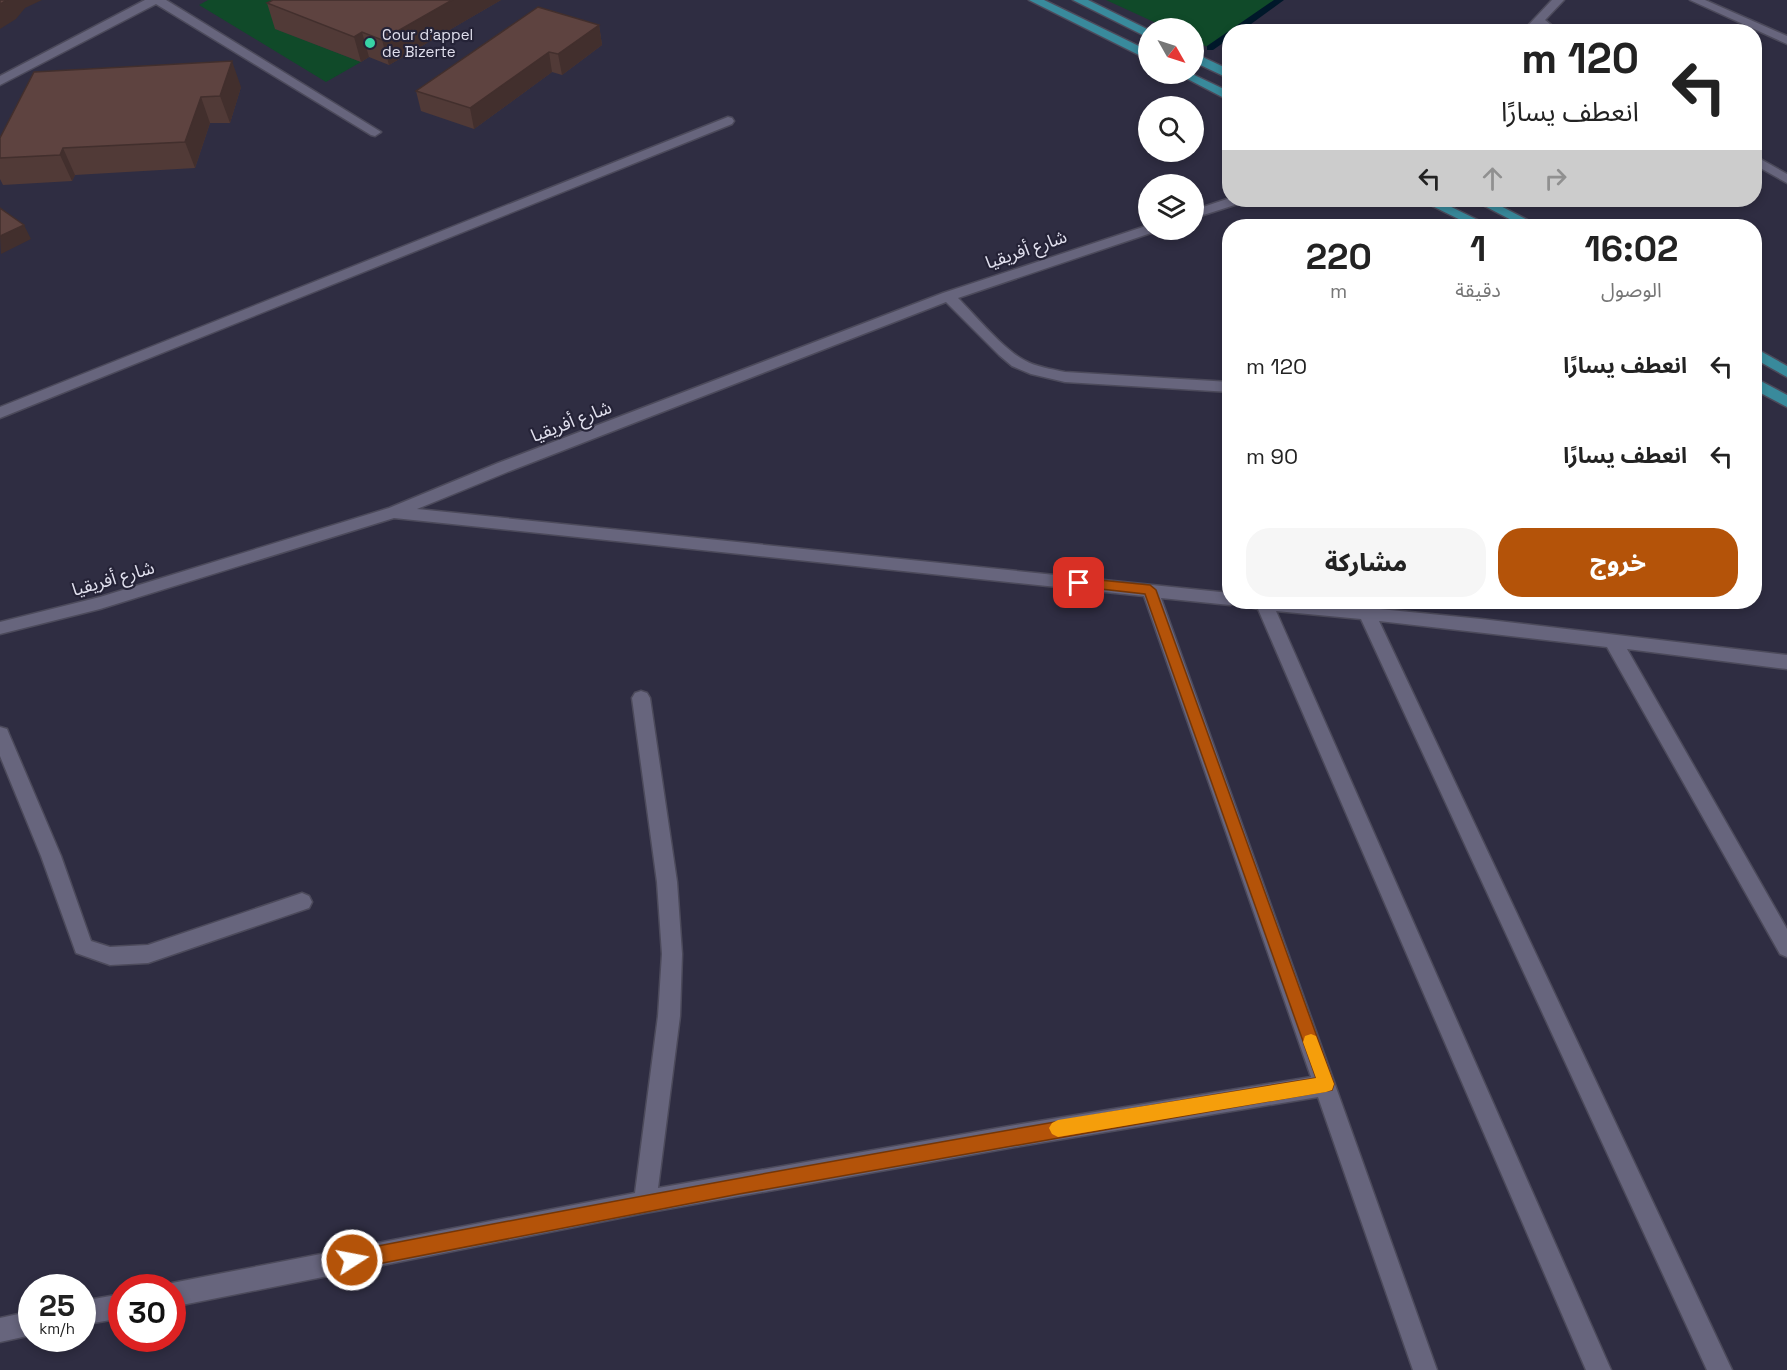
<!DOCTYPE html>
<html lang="ar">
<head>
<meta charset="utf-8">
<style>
	:root { --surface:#fff; --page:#f6f6f6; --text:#222; --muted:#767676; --accent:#b45309 }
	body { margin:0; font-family:"Space Grotesk","Noto Sans Arabic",sans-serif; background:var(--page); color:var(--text); direction:rtl; height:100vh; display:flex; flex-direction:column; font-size:22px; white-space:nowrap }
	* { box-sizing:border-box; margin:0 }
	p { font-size:20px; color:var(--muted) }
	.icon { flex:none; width:33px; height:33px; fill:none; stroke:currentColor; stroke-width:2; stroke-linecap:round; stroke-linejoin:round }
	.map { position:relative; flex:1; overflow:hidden; direction:ltr }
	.drawer { position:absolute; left:1222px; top:219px; width:540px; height:390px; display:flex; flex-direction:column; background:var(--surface); border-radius:24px; box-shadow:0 3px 9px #0003; direction:rtl }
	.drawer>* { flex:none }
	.top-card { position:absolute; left:1222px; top:24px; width:540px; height:183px; border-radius:24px; box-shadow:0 3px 9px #0003; direction:rtl; background:#fff; color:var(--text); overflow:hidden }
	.needle { width:39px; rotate:129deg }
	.fabs { position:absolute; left:1138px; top:18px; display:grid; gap:12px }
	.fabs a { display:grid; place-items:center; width:66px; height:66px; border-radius:50%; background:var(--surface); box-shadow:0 3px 9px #0003; font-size:30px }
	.speed { position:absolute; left:18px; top:1274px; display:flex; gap:12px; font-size:30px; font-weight:700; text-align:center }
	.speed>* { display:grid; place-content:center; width:78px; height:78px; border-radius:50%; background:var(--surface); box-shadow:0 3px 9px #0003; line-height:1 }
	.speed small { font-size:15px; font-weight:400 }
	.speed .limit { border:9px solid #d22; background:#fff; color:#111 }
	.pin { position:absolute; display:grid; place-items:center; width:51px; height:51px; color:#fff; margin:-26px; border-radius:12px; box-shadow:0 3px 9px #0006 }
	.me { position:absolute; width:66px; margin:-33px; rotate:79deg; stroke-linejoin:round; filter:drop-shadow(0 0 4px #0008) }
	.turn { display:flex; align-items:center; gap:21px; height:126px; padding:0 24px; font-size:27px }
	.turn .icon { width:78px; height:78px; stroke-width:2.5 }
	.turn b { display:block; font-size:42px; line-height:51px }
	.lanes { display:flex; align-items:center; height:57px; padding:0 24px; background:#0003; justify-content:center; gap:30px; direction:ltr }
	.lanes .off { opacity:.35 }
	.eta { display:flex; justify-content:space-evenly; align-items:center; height:102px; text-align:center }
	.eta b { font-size:36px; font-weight:800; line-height:42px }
	.button { display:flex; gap:12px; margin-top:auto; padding:12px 24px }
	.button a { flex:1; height:69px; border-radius:24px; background:var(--accent); color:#fff; font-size:24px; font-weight:800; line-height:69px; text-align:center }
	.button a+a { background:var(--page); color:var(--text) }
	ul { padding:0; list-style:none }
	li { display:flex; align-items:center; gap:18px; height:90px; padding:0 24px }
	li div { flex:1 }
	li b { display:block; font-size:22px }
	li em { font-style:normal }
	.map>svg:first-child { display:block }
	.green { fill:#104a29 }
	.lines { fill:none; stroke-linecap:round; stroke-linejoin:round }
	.stream { fill:#00182a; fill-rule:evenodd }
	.minor-casing { stroke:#4c4a5b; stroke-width:3 }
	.major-casing { stroke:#4c4a5b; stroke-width:3 }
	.minor { fill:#67657d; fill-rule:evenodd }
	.major { fill:#398a9c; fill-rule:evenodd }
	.wall { fill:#513a37 }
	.shaded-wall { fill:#422f2d }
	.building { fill:#5e4340; stroke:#422f2d; stroke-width:1.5 }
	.route { fill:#b45309; stroke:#753606; stroke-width:1.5 }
	.slow { fill:#f59e0b }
	.poi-dot { fill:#38d4a6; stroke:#252337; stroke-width:2 }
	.labels { text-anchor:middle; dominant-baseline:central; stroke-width:4.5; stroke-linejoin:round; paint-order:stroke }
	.far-poi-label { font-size:15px; fill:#e1e0ee; stroke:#252337; text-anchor:start }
	.street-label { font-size:18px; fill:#e1e0ee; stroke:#252337 }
</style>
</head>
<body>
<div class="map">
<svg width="1787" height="1370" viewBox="0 0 1787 1370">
	<rect width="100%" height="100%" fill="#2f2d42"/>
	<path class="green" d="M208 0H299L276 29 361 62 326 82 199 5Z
		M1106 0H1280L1234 31 1230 32V34L1210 48 1194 41V28H1167Z"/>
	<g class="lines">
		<path class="stream" d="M1274 0H1284L1240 32H1230V38L1213 50H1207V46Z"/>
		<defs>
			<path id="minor" d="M145 0H166L381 132 375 136 371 135 156 4 0 85V76Z
				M1552 0H1564L1545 20 1560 32H1546L1539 27 1534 32H1522Z
				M1690 0H1705L1787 36V44Z
				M728 117 732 118 734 121 732 124 0 418V407Z
				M1755 156 1787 174V183L1755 165Z
				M1230 198V200H1243L1241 203 1194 218V210Z
				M1149 225V230H1155L1154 232 958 298C975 315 1003 349 1024 360 1036 367 1051 369 1065 372L1230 382V392L1065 382 1031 374 1012 366 999 355 946 302 510 471 417 509 1230 593V602H1237L1230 605 1161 598 1437 1370H1413L1318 1097 1021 1146 645 1213 172 1307V1287H163L172 1283 635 1193 658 1016 662 954 657 882 632 698 635 693 641 691 647 693 650 698 677 882 682 954 680 1016 658 1188 1021 1124 1311 1077 1144 596 394 518 100 609 0 634V622L100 597 389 508 498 463 943 293Z
				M1243 602H1309L1481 619 1787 655V669L1627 649 1787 929V957L1780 954 1607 647 1379 621 1732 1370H1707L1361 619 1276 611 1611 1370H1586L1258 609 1245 606Z
				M0 727 7 729 9 734 61 856 91 941 110 947 148 945 302 893 309 896 312 902 309 908 148 963 110 965 76 953 41 856 0 756Z
				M122 1294V1318L82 1325V1301Z
				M32 1311V1335L0 1342V1318Z"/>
			<path id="major" d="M1029 0H1044L1149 51V60Z
				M1073 0H1088L1149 30V38Z
				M1194 53 1230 70V79L1194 62Z
				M1178 74H1192L1230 92V101Z
				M1420 200H1437L1490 226H1473Z
				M1473 200H1489L1539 226H1523Z
				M1755 348 1787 366V377L1755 359Z
				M1755 378 1787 395V407L1755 390Z"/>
		</defs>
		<use href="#minor" class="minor-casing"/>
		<use href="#major" class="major-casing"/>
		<use href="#minor" class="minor"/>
		<use href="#major" class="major"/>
	</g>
	<path class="wall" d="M501 0 389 65 369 57 361 62 275 29 267 3Z
		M599 25 602 45 562 75 552 72 474 129 421 111 416 91Z
		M241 87 230 123H210L195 168 75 175 72 181 3 185 0 179V138Z"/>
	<path class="shaded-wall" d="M7 0H42L25 8 16 19 0 29V4Z
		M452 0H501L389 65 382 40Z
		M599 25 602 45 562 75 558 54Z
		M362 32 369 57 361 62 354 37Z
		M549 52 552 72 474 129 470 108Z
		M232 61 241 87 230 123 220 96Z
		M201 97 210 123 195 168 185 142Z
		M63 148 75 175 72 181 60 155Z
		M24 225 31 239 1 254 0 236Z"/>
	<path class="building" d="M0 0H7L0 4Z
		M273 0H452L382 40 362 32 354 37 267 3Z
		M538 7 599 25 558 54 549 52 470 108 416 91Z
		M232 61 220 96 201 97 185 142 63 148 60 155 0 158V138L34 72Z
		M0 208 24 225 0 236Z"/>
	<path class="route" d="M1079 578 1150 585 1156 590 1334 1084 1332 1090 739 1194 352 1269 346 1266 344 1260 346 1254 352 1251C673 1189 993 1131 1316 1078L1145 594 1074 586 1073 583 1074 579Z"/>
	<path class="slow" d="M1311 1034 1316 1036 1334 1084 1332 1090 1326 1092 1058 1137 1052 1134 1049 1128 1052 1123 1058 1120 1316 1078 1303 1042 1305 1036Z"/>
	<circle class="poi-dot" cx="370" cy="43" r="6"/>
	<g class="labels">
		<g class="far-poi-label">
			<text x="382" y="34">Cour d'appel<tspan x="382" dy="17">de Bizerte</tspan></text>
		</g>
		<g class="street-label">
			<text transform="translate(1026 249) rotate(-19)">شارع أفريقيا</text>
			<text transform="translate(571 421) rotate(-21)">شارع أفريقيا</text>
			<text transform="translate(113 578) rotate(-16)">شارع أفريقيا</text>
		</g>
	</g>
</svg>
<div class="fabs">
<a><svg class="needle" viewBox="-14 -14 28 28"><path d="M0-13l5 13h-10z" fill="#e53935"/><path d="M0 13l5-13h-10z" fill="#767676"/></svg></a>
<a><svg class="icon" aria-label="search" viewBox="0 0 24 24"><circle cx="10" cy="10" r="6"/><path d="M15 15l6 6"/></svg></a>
<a><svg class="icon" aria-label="layers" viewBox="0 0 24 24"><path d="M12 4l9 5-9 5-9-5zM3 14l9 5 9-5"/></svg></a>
</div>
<div class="speed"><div>25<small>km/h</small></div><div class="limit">30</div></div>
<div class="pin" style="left:1079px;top:583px;background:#d93025"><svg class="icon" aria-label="arrive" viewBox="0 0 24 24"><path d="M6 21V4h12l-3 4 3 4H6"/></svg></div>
<svg class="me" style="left:352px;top:1260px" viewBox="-20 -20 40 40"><circle r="17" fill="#b45309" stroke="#fff" stroke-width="3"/><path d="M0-11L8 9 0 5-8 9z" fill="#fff"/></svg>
<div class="top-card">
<div class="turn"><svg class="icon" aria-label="left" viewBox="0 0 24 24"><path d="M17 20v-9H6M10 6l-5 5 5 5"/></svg><div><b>120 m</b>انعطف يسارًا</div></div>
<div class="lanes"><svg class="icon" aria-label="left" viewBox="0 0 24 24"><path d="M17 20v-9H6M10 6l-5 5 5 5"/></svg><svg class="icon off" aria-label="ahead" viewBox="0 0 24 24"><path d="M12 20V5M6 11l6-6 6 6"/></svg><svg class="icon off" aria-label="right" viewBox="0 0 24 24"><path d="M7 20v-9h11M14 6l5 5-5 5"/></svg></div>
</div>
<section class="drawer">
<div class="eta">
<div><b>16:02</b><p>الوصول</p></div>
<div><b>1</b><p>دقيقة</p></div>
<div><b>220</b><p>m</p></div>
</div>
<ul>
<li><svg class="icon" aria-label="left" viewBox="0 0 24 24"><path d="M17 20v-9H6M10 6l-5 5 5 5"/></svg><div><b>انعطف يسارًا</b></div><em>120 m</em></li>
<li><svg class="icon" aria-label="left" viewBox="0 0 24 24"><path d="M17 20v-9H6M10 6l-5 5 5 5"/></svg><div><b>انعطف يسارًا</b></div><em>90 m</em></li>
</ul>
<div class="button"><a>خروج</a><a>مشاركة</a></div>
</section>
</div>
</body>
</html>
